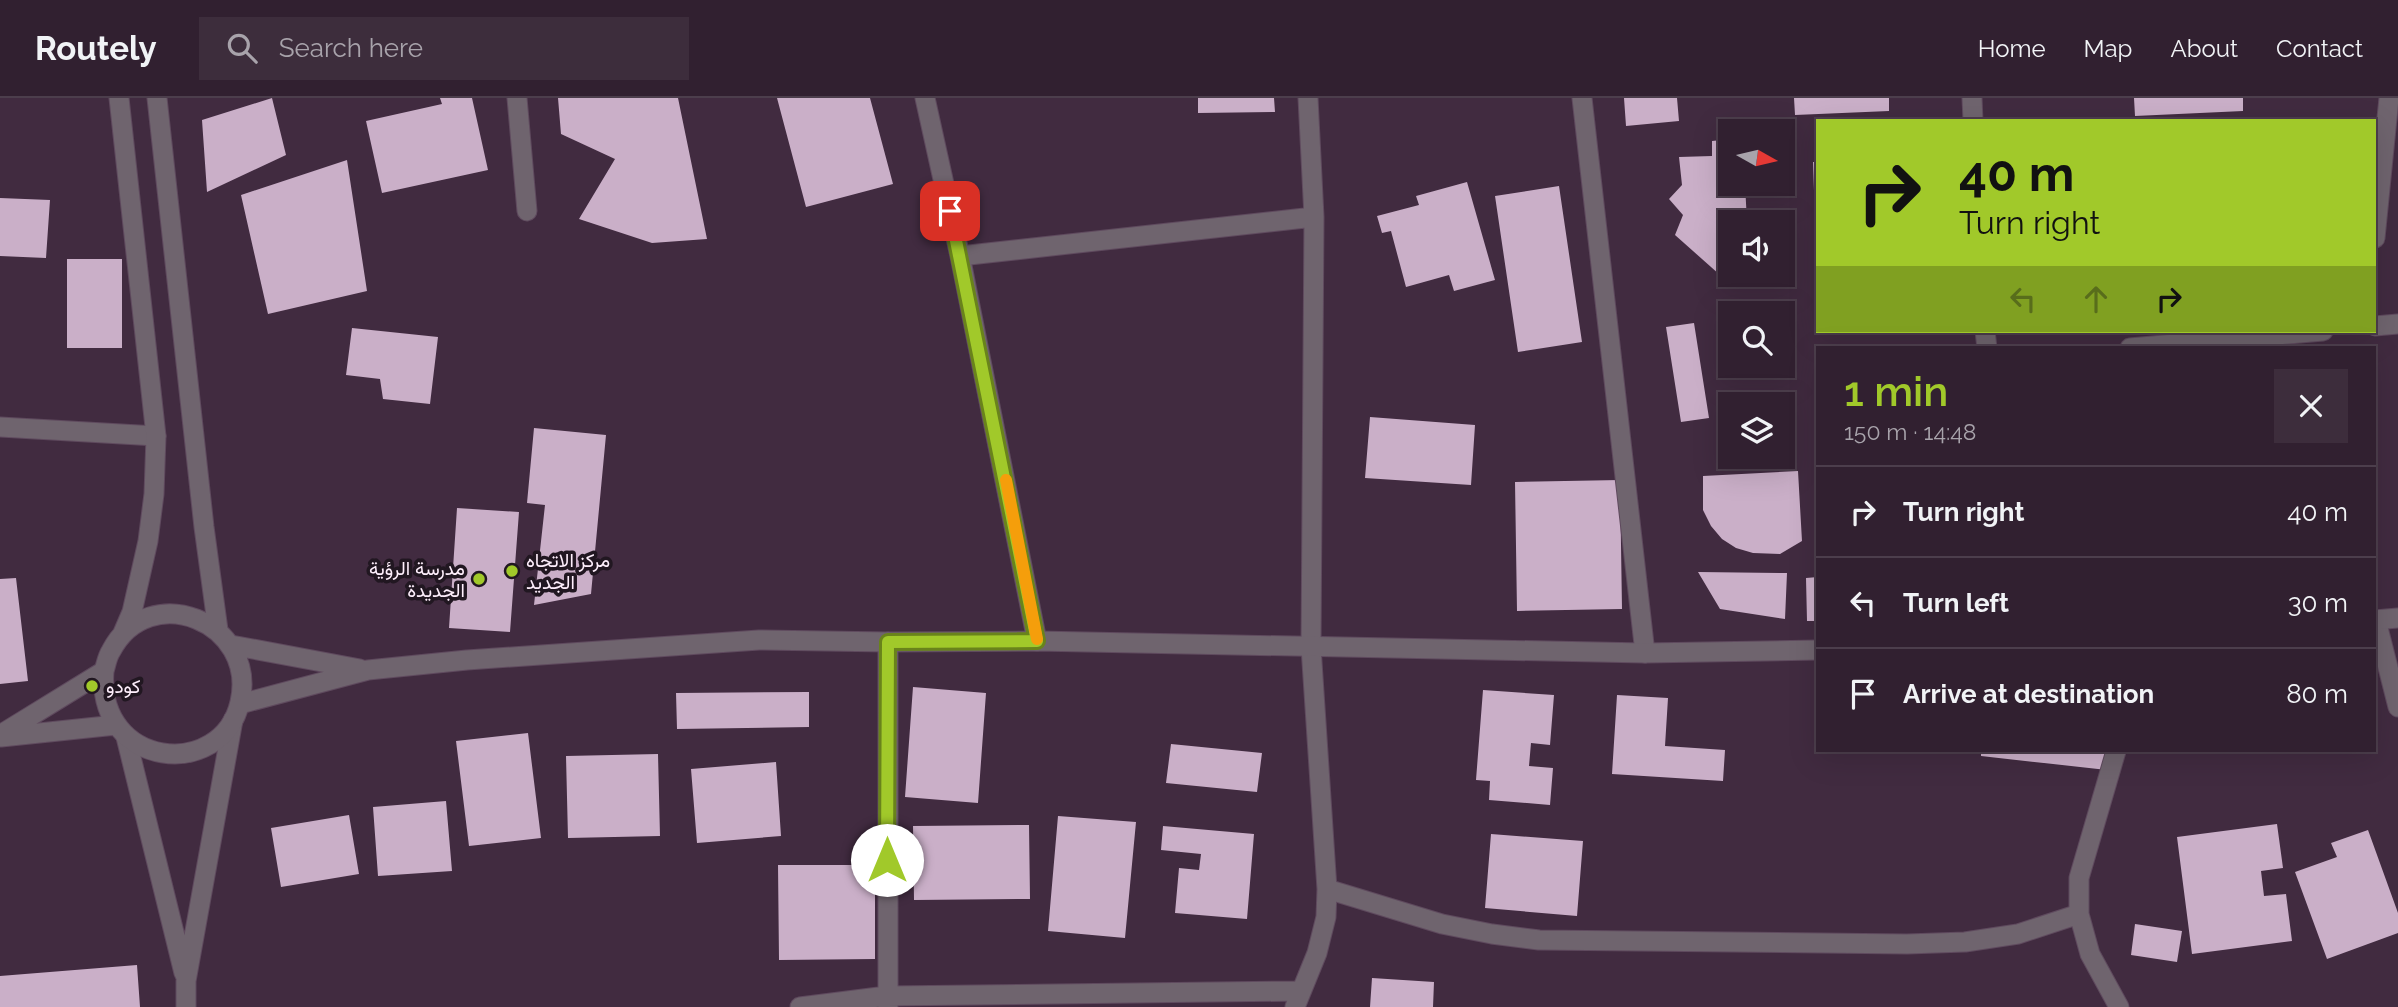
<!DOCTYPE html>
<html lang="en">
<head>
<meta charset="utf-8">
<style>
	:root { --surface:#312030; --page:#3d2d3c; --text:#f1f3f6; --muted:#a8a3ab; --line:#4c3e4c; --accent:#a1c92a }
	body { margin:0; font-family:Raleway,Vazirmatn,sans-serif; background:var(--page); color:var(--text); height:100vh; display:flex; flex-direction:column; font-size:26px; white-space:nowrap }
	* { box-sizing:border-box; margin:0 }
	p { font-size:23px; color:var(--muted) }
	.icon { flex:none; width:38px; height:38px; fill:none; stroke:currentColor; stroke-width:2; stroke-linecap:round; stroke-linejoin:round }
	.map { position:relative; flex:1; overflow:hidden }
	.details { position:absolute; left:1816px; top:248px; width:560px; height:406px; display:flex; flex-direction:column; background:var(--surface); border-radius:0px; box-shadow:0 7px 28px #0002,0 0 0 2px var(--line) }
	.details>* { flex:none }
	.guide { position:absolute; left:1816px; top:21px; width:560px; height:214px; border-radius:0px; box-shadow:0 7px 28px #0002,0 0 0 2px var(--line); background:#a1c92a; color:#111; overflow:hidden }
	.needle { width:46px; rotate:98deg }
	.controls { position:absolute; left:1718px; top:21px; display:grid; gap:14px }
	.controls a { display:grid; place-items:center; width:77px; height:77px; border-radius:0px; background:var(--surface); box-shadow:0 7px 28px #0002,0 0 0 2px var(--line); font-size:35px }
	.pin { position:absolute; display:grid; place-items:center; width:60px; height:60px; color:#fff; margin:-30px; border-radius:14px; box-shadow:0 4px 10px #0006 }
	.me { position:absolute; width:77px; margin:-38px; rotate:0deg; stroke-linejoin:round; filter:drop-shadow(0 0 5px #0008) }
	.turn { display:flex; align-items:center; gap:24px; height:147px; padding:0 28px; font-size:32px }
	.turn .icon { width:91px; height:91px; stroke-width:2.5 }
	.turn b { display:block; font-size:49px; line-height:60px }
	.lanes { display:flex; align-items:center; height:66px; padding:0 28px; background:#0003; justify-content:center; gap:35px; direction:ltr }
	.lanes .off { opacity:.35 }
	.round { display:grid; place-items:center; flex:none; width:74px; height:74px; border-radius:0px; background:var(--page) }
	.headline { display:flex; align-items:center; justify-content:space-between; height:119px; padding:0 28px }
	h1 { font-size:42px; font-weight:600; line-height:52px; color:var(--accent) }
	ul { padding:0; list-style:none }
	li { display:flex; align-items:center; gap:21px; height:91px; padding:0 28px; border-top:2px solid var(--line) }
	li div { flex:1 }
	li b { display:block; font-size:26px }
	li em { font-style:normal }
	header { display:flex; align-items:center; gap:42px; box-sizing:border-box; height:98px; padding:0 35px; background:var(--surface); border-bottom:2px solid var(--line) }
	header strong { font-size:33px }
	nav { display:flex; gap:38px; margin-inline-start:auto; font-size:24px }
	.search { width:490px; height:63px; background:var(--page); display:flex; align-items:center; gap:18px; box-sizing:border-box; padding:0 24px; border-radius:0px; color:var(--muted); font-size:26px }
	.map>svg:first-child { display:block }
	.building { fill:#caafc8 }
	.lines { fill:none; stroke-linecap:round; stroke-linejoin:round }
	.minor-casing { stroke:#5f4a5e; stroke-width:21 }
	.tertiary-casing { stroke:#5f4a5e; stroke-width:21 }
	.minor { stroke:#6f646e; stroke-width:19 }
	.tertiary { stroke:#6f646e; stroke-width:19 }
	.route-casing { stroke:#69831b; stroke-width:18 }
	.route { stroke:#a1c92a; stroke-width:12 }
	.slow { stroke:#f59e0b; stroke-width:12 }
	.poi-dot { fill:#a1c92a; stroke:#211721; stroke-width:2.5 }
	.labels { text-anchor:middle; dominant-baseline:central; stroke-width:7; stroke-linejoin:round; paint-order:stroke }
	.poi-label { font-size:19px; fill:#feeffc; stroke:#211721; text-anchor:start }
</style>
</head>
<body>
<header>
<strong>Routely</strong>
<div class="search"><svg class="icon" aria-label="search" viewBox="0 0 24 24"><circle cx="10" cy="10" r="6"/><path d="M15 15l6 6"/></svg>Search here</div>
<nav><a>Home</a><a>Map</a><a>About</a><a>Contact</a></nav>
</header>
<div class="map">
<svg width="2398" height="909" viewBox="0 0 2398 909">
	<rect width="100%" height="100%" fill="#412b40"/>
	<path class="building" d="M272 0 286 57 207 94 202 22Z
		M440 0H472L488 72 382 95 366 23 442 6Z
		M558 0H678L707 141 652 145 579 121 615 61 561 36Z
		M777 0H870L893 86 806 109Z
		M1198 0H1274L1275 14 1198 15Z
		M1624 0H1677L1679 23 1626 28Z
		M1794 0H1889V13L1795 17Z
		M2134 0H2243V13L2135 18Z
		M1731 41V86H1745L1747 124H1731V178L1720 177 1675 137 1683 117 1669 101 1682 87 1679 59 1712 58V43Z
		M347 62 367 193 268 216 241 97Z
		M1813 64H1818V149H1816Z
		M1467 84 1495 182 1454 193 1449 177 1406 189 1391 133 1382 135 1377 118 1419 107 1416 98Z
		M1559 88 1582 244 1518 254 1495 98Z
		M0 100 50 102 46 160 0 158Z
		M67 161H122V250H67Z
		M1694 225 1709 320 1681 324 1666 229Z
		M352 230 438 239 430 306 383 301 380 281 346 277Z
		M1370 319 1475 327 1471 387 1365 380Z
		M534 330 606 337 591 496 534 507 545 407 527 405Z
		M1798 373 1802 443 1780 456 1753 455 1736 450 1722 441 1711 428 1703 412V378Z
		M1620 382 1622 511 1517 513 1515 384Z
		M457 410 519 414 510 534 449 530Z
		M1698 474 1787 475 1785 521 1720 511Z
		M1818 479V523H1807L1806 480Z
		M16 480 28 583 0 586V481Z
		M913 589 986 595 978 705 905 699Z
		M1483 592 1554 597 1550 647 1531 645 1529 668 1553 670 1550 707 1489 702 1490 683 1476 682Z
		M809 594V629L677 631 676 595Z
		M1617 597 1668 600 1665 648 1725 652 1723 683 1612 676Z
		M528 635 541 740 469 748 456 643Z
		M1171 646 1262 655 1257 694 1166 685Z
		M1981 653H2109L2107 672 1981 658Z
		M658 656 660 738 568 740 566 658Z
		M776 664 781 738 697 745 691 671Z
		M446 703 452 773 378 778 373 709Z
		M349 717 359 776 281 789 271 730Z
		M1058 718 1136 724 1125 840 1048 833Z
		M2277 726 2283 770 2261 773 2264 798 2286 796 2292 843 2192 856 2177 739Z
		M1029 727 1030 801 914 802 913 728Z
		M1163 728 1254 736 1247 821 1175 815 1179 770 1199 772 1201 756 1161 752Z
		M2368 732 2398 815V835L2327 861 2295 774 2337 759 2331 745Z
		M1491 736 1583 743 1577 818 1485 810Z
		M778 767H875V861L779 862Z
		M2135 826 2182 833 2177 864 2131 857Z
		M137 867 140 909H0V878Z
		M1372 880 1434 884 1433 909H1370Z"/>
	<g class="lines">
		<defs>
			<path id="minor" d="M517 0 527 113
				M925 0 960 158 1037 543
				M1582 0 1645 555
				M1972 0 1973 23
				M2375 140 2389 0
				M960 158 1314 119
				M2375 228 2398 226
				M1985 233 1987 250
				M2130 250 2323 233
				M0 329 156 338
				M2376 522 2398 609
				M126 639 184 875
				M2116 653 2079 780V816L2090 856 2119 909
				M1327 791 1442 826 1492 836 1539 842 1907 846 1965 844 2018 836 2079 816
				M186 909V883L233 622
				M800 909 887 898 1301 893
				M888 909V544
				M1295 909 1317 855 1326 819 1327 791 1311 549 1314 119 1308 0"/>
			<path id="tertiary" d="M119 0 156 338 154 396 148 443 132 514 123 535
				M157 0 204 429 218 532
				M2375 522 2398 520
				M231 547 360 571
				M240 606 368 572 467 562 759 542 888 544 1037 543 1645 555 1818 552
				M0 637 104 573C106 567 107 559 111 553 149 480 258 524 240 604 222 683 96 671 104 573
				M1 639 116 627"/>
		</defs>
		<use href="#minor" class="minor-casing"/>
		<use href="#tertiary" class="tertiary-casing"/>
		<use href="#minor" class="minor"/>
		<use href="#tertiary" class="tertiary"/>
	</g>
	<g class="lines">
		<defs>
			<path id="route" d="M887 762 888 544 1037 543 950 113"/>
		</defs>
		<use href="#route" class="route-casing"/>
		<use href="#route" class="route"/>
		<path class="slow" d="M1006 382 1037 541"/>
	</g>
	<g class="poi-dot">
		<circle cx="512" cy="473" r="7"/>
		<circle cx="479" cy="481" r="7"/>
		<circle cx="92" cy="588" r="7"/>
	</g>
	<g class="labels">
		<g class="poi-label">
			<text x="526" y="462">مركز الاتجاه<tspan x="526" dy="22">الجديد</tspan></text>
			<text x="465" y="470" text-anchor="end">مدرسة الرؤية<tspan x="465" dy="22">الجديدة</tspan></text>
			<text x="106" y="588">كودو</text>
		</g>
	</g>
</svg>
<div class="controls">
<a><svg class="needle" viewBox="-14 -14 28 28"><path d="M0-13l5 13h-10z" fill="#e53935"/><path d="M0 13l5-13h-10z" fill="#a8a3ab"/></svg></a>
<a><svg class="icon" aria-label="sound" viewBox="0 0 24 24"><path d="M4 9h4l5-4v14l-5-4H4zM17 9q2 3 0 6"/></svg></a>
<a><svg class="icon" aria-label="search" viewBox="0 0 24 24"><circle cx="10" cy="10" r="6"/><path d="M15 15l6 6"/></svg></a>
<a><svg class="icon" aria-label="layers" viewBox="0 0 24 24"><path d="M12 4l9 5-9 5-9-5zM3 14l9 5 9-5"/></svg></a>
</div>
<div class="pin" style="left:950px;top:113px;background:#d93025"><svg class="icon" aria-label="arrive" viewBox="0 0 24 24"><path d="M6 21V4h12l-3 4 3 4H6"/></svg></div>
<svg class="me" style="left:887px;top:762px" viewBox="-20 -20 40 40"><circle r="19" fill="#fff"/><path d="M0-13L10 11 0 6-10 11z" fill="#a1c92a"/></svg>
<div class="guide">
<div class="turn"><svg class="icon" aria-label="right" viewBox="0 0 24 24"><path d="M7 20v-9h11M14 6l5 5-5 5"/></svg><div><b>40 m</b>Turn right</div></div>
<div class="lanes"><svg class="icon off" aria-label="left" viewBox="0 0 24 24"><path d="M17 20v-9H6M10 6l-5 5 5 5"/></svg><svg class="icon off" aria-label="ahead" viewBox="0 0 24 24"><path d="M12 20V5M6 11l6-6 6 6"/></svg><svg class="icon" aria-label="right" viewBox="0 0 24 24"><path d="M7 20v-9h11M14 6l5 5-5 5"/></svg></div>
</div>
<section class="details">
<div class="headline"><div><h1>1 min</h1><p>150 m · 14:48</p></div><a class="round"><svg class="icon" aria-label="close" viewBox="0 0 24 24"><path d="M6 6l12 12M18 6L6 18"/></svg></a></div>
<ul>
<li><svg class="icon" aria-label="right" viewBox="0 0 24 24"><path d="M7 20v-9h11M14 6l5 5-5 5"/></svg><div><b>Turn right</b></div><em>40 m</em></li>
<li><svg class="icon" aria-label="left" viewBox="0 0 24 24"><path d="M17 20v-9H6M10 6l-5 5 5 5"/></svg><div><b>Turn left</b></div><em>30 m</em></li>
<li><svg class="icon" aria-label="arrive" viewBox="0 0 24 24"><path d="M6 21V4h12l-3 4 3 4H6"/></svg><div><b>Arrive at destination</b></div><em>80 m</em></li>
</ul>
</section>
</div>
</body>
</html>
